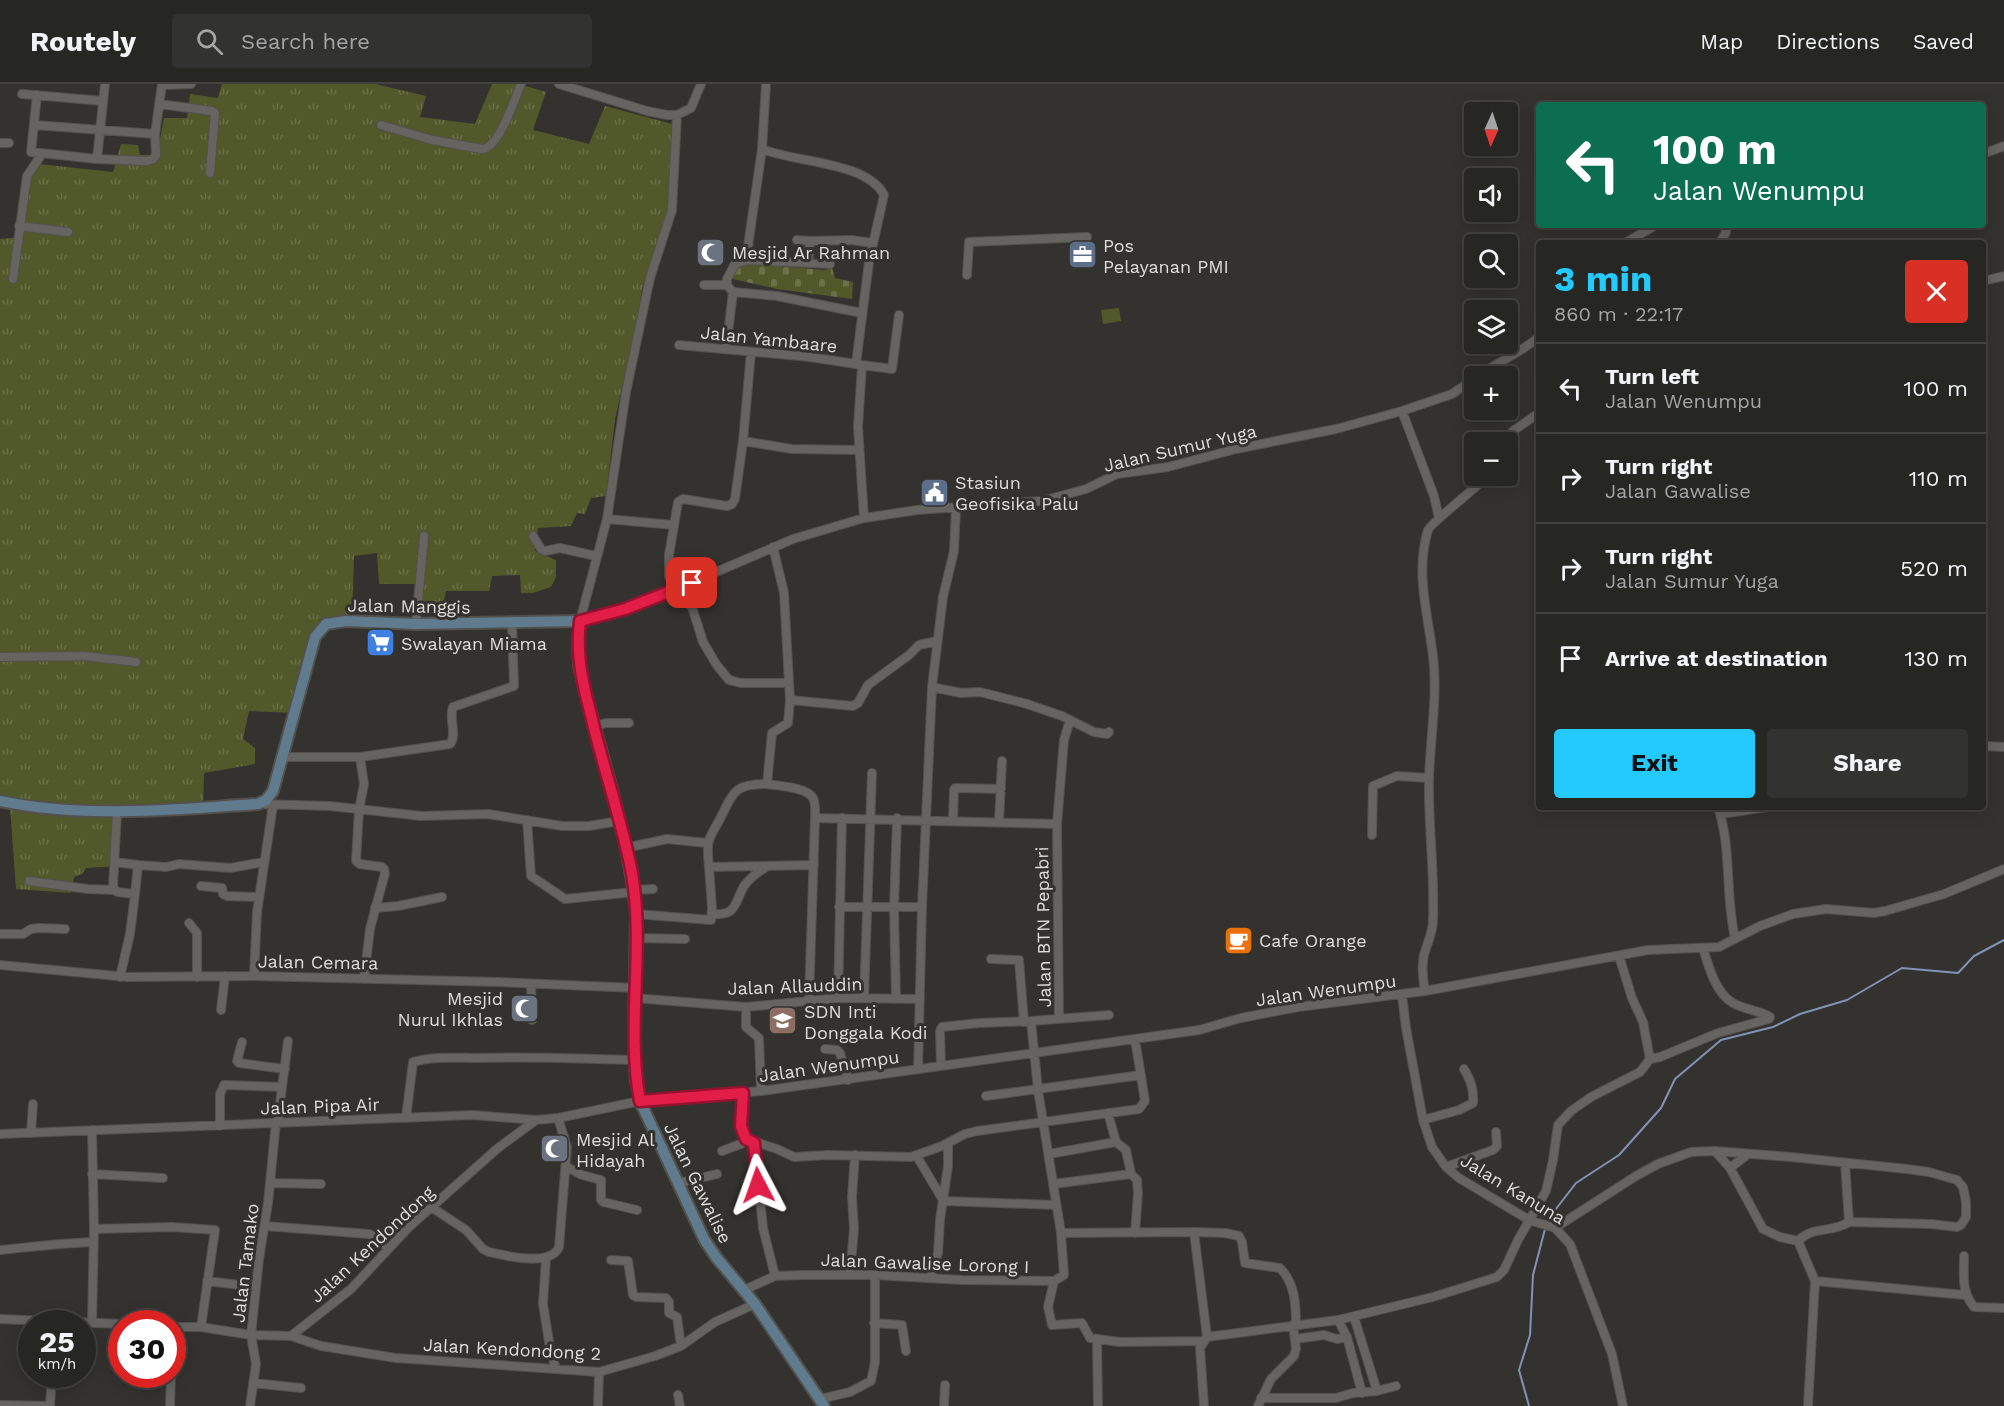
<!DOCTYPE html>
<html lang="en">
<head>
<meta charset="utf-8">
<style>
	:root { --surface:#262623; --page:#323230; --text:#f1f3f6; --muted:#a4a5a6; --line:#424341; --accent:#24c9fe }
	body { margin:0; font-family:"Work Sans",sans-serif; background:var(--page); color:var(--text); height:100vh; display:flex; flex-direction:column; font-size:22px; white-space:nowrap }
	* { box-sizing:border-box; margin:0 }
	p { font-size:20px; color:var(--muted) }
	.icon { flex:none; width:33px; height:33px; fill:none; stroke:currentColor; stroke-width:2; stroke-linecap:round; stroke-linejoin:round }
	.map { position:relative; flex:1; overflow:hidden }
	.panel { position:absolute; left:1536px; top:156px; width:450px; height:570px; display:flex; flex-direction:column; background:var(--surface); border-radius:6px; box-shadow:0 3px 15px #0003,0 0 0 2px var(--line) }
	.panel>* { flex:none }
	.banner { position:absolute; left:1536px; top:18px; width:450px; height:126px; border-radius:6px; box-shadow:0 3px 15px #0003,0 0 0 2px var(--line); background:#0b6e4f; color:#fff; overflow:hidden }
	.needle { width:39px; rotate:183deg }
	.fabs { position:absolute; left:1464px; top:18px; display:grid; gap:12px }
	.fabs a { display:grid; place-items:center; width:54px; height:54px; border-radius:6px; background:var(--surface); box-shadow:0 3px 15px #0003,0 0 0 2px var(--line); font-size:30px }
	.speed { position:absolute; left:18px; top:1226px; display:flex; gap:12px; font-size:30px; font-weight:700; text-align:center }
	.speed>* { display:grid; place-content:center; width:78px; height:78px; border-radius:50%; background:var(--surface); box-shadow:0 3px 15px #0003,0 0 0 2px var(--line); line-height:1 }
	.speed small { font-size:15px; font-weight:400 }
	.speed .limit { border:9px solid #d22; background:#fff; color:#111 }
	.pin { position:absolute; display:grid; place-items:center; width:51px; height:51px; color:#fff; margin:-26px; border-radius:12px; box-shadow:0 3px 9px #0006 }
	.me { position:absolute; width:66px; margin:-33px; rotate:356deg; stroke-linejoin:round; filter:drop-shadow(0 0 4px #0008) }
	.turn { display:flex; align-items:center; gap:21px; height:126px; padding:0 18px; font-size:27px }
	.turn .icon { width:78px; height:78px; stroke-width:2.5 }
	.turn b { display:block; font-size:42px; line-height:51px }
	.round { display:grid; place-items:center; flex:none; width:63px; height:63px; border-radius:6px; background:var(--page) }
	.headline { display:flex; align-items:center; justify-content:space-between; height:102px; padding:0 18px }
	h1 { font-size:36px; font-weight:700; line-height:45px; color:var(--accent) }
	.cta { display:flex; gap:12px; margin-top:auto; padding:12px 18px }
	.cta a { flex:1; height:69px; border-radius:6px; background:var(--accent); color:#111; font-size:24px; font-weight:700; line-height:69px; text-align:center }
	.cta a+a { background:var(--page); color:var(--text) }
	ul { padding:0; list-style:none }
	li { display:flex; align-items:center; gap:18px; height:90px; padding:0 18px; border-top:2px solid var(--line) }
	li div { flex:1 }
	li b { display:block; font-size:22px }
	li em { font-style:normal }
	header { display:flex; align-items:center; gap:36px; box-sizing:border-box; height:84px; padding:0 30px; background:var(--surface); border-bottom:2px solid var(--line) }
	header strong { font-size:28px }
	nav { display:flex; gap:33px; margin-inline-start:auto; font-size:21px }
	.search { width:420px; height:54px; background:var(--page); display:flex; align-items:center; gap:15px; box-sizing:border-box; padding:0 21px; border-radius:6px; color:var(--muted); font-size:22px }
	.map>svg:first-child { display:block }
	.grass { fill:url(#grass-tufts) }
	.cemetery { fill:url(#cemetery-stones) }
	.green { fill:#51592a }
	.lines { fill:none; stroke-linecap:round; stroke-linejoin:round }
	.stream { stroke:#8292b6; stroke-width:2 }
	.street-casing { stroke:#52514e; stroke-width:10 }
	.secondary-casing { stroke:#52514e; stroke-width:14 }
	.street { stroke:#656460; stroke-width:8 }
	.secondary { stroke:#617b8e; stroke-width:10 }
	.route-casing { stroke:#92132f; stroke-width:15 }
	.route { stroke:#e11d48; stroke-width:10 }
	.labels { text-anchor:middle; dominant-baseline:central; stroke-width:6; stroke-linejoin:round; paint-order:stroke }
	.poi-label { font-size:18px; fill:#dfdedc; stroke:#33322f; text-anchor:start }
	.street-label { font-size:18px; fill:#dfdedc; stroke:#33322f }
</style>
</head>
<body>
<header>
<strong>Routely</strong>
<div class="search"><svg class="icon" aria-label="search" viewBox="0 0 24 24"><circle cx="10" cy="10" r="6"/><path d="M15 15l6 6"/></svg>Search here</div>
<nav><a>Map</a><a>Directions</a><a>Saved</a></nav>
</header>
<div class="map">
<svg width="2004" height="1322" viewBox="0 0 2004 1322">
	<defs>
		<pattern id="grass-tufts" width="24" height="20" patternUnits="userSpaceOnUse" patternTransform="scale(1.5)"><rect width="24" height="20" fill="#51592a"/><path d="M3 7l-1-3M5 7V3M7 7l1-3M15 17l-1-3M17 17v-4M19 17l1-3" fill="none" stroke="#6a7048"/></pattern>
		<pattern id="cemetery-stones" width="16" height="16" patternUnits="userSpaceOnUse" patternTransform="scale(1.5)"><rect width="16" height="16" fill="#51592a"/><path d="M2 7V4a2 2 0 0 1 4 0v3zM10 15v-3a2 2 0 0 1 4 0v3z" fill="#6a7048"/></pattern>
	</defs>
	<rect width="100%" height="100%" fill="#33322f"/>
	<path class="grass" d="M222 0H375L426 12 420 33 475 40 492 0H519L546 8 533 46 589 60 605 22 672 40 669 123 642 205 637 238 615 335 606 412 591 414 585 430 577 429 571 442 538 444 535 467 556 476V493L551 503 533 509H521L520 491 492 492 489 507H446L443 522 421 525 422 500H379L377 469 354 472 352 540 329 545 309 562 294 629 249 627 243 655 255 664V680L204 689 203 721 118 727 119 782 86 784 82 790 74 793 71 809 16 805 10 723 0 718V155L23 153 30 79 113 88 121 60 138 61 140 71H157L164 34H187L190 10 218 14Z"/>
	<path class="cemetery" d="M740 180H755L824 186 832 184 835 194 853 198 852 215 777 205 733 195 731 192Z"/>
	<path class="green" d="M1119 224 1121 237 1103 240 1101 226Z"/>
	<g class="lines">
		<path class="stream" d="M1547 1139 1549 1134 1576 1099 1619 1071 1661 1024 1675 995 1721 956 1773 943 1800 930 1847 916 1902 884 1958 889 1974 872 2004 856
			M1529 1322 1519 1286 1530 1251 1533 1191 1545 1145"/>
		<defs>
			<path id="street" d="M559 0 647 27 667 31H677L691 24 701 0
				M766 0 762 65 746 176 735 180 727 195V201L733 208 777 212 862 229
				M162 1 191 0
				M22 10 103 17
				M37 11 31 68 97 75 147 77 153 75 156 71 155 50 162 0
				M159 20 212 27 215 29 210 89
				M677 31 672 126 650 194 626 308 607 435 580 537 607 531 658 513 793 455 864 434 917 426 1042 417 1086 405 1117 390 1168 383 1236 365 1336 345 1402 327 1452 310 1474 295
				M35 41 155 50
				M381 41 432 56 482 65C500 63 514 16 521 0
				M0 59H9
				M762 65C796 79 866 77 884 111L869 178 856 280
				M1983 70 2004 62
				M97 75 105 0
				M19 142 68 148
				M797 156 810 157 851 156 873 159
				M1625 159 1656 141
				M1720 159 1726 148V141
				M746 176 830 180
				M808 179 810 157
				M967 191 969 158 1087 153
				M13 195 27 92 42 70
				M1983 197 2004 192
				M704 201H727
				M679 261 810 273 862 281 858 343 864 434
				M726 265 733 208
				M751 268 743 357 792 365 859 366
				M862 281 892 285 899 231
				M1478 292C1498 278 1520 269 1539 253
				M1402 327 1434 412 1439 434
				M743 357 735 415 732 420 727 422 683 415 678 418 669 471V492L674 507 692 523 703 558 716 580 729 596 741 599H789
				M1508 368 1513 347 1539 329
				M607 435 674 441
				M533 452 541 465 545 467 560 464 596 472
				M416 540 424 452
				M0 573 84 572 136 578
				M932 603 961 609 980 608 1027 620 1062 632 1094 648 1107 650 1109 648
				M790 616 853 622 858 619 868 601 909 571 919 561 937 557
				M593 643 606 639H629
				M1983 662 2004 663
				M282 673H360L450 660C458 650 448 634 453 623L514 602 512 539
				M360 673 364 700 359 726 356 777 360 780 382 783 384 785 385 789 370 845 364 895
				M767 700C779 702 807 703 813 714 816 720 815 728 815 734
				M259 720 330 722 422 732 488 730 562 742H589L619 737
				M1718 723C1732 765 1725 811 1735 854
				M117 727 113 803 117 808 135 810 130 850 120 893
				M1721 730 1767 723
				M527 736 531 792 565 815 634 808
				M953 737 954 706 955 704 1001 705
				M999 738 1002 677
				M1057 740 1064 656 1070 636
				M1372 751 1373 702 1397 692 1429 694
				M625 764 667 755 707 759
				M115 778 138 781
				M709 783C706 754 708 757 721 733 734 707 735 700 767 700L772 649 788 639 790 616 784 509 773 463
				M29 797 88 805 114 806
				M201 802 222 804 223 810 227 812 259 813
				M634 806 653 805
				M135 810 138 781 166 783 179 780 230 784 264 778
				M839 823H922
				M375 824 398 822 442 813
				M636 830 711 836 712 824 709 783 814 781
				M712 830C737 832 734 820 744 802 750 794 758 788 766 783
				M189 839 197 849V893
				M0 850H23L31 845 39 844 65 845
				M635 854 685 855
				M1703 864C1708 881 1716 910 1733 919 1745 926 1759 926 1770 933
				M991 875 1019 876 1024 938
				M0 881 128 893 254 892 498 898 636 904
				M254 892 257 828 273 721
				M531 900 532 936
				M1425 907C1423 896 1421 883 1424 871 1427 859 1433 849 1433 836 1435 789 1428 742 1429 695 1430 655 1438 613 1433 572 1428 531 1415 488 1428 446 1430 440 1479 401 1488 392
				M1402 911 1406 944 1423 1036 1432 1063 1446 1083 1459 1094 1529 1136 1555 1144 1570 1160 1612 1270 1623 1322
				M635 914 746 923 838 914 920 915
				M838 914 842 734
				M864 914 872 689
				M896 915 894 824 897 734
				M809 916 815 734 1057 740 1059 934
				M746 923V943L759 954 761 1007
				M221 926 225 892
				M1109 931 1031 937 1038 1006 1061 1149 1194 1148 1207 1253
				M242 958 237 977 239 979 285 985
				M825 965 837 966 840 969 848 996
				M1650 975 1660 973 1718 949 1769 935 1770 933
				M941 981 940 947 942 943 979 939 1031 937
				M918 985 922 823 932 603 943 513 954 467 956 424
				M282 1003 288 957
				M743 1009 741 1042 746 1055 777 1065 794 1073 828 1071 911 1073 942 1062 965 1050 977 1047 1139 1025 1145 1017 1135 955
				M986 1012 1141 991
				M1108 1029 1116 1058 1126 1066 1131 1090 1137 1096 1138 1110 1135 1149
				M406 1034 413 978C433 972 456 974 477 974 530 972 582 975 634 976
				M1423 1036 1459 1026 1473 1019C1474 1006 1471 997 1464 985
				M220 1042V1010L224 1001 282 1003 278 1038
				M31 1049 33 1020
				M0 1050 473 1031 536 1036 558 1034 640 1017 761 1007 1199 946 1241 934 1298 923 1425 907 1648 866 1719 863 1760 842 1793 830 1826 825 1874 829 1885 827 1944 810 2004 785
				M754 1059 763 1144 775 1192
				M722 1067 741 1060 746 1055
				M1715 1067 1730 1084 1763 1145 1780 1153 1798 1157
				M1049 1070 1116 1058
				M916 1071 943 1116
				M567 1083 582 1091 601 1096V1116L603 1118 637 1126
				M1446 1083 1493 1066 1497 1062 1496 1048
				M1730 1084 1748 1070
				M92 1090 163 1094
				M270 1099 321 1100
				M679 1099 717 1090
				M1053 1100 1131 1090
				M944 1117 1056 1121
				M431 1123 466 1146 483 1165 489 1168C506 1172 551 1183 559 1163L567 1063 558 1034
				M265 1142 369 1150 376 1153 388 1165
				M1555 1144 1636 1092 1658 1080 1691 1068 1715 1067 1791 1073 1907 1085 1929 1088 1957 1096 1963 1103 1966 1118V1133L1961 1141 1957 1143 1931 1140 1849 1138
				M94 1145 172 1143 215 1146 201 1243
				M1194 1148 1225 1149 1239 1152 1242 1158 1245 1179 1280 1184C1295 1199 1296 1221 1296 1241
				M1798 1157 1815 1197 1808 1322
				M1798 1157C1814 1141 1830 1150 1849 1138L1845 1079
				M0 1166C31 1163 62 1159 93 1158
				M1964 1172C1964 1192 1961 1207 1974 1223L2004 1224
				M546 1174 543 1220 550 1264 556 1285
				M611 1176 628 1177 633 1211 636 1213 666 1214 669 1218V1229L677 1233 681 1262
				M850 1190 854 1145 852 1113 855 1071
				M930 1194 938 1169 940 1136 948 1082V1059
				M207 1197 256 1203
				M1054 1197 1048 1223 1052 1241 1082 1239 1090 1254 1120 1258 1204 1257
				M1815 1197 1965 1211
				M744 1206 775 1192 802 1191H875L962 1196 1054 1197 1064 1191 1061 1149
				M1354 1233 1377 1307
				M0 1235 122 1240
				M1338 1236 1347 1253 1362 1309
				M92 1239 94 1145 92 1046
				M874 1239 902 1241 906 1267
				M172 1243H201L251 1251 291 1252 351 1205 409 1143 498 1064 536 1036
				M291 1252 321 1262 396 1274 599 1288 655 1272 681 1262 715 1238 755 1220
				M1097 1255 1098 1322
				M1295 1255 1324 1251 1337 1255 1347 1253
				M172 1266 174 1243
				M253 1299 301 1304
				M678 1311 680 1322
				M1261 1314H1336L1353 1309 1377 1307 1396 1302
				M820 1315 850 1308 871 1297 875 1278V1191
				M0 1321 48 1322
				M50 1322 52 1290
				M170 1322 171 1290
				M250 1322 256 1280 251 1251 259 1175 268 1119 276 1038
				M598 1322 599 1288
				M944 1322 945 1301
				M1204 1322 1200 1264 1207 1253 1338 1236 1433 1213 1497 1193 1504 1186 1518 1156 1546 1107 1553 1076 1558 1041 1571 1027 1591 1013 1640 988 1650 975 1643 938 1632 914 1619 872
				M1258 1322 1271 1295 1294 1272 1296 1265 1293 1241"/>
			<path id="secondary" d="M0 717C84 735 173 725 258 720L266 716 273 707 315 553 326 540 346 537 416 540 580 537 578 559 579 582C598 663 629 748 636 830L634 953 636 997 640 1017 704 1155 716 1173 755 1220 824 1322"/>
		</defs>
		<use href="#street" class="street-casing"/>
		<use href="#secondary" class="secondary-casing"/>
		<use href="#street" class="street"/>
		<use href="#secondary" class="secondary"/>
	</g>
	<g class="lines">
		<defs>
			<path id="route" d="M692 499 625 525 580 537C576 571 582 597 591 631 603 684 622 736 632 790 645 865 626 942 640 1017L743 1009 741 1042 746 1055 754 1059 758 1101"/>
		</defs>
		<use href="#route" class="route-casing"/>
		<use href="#route" class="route"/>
	</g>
	<defs>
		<symbol id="mosque-square" viewBox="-11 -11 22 22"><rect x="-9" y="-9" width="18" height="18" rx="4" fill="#6b7280" stroke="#33322f"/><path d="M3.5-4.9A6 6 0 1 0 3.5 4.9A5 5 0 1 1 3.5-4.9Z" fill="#fff"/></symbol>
		<symbol id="office-square" viewBox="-11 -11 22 22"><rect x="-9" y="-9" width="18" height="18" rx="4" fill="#5c6f8a" stroke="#33322f"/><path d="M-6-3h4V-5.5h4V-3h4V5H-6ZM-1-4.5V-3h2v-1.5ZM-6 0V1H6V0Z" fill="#fff"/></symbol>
		<symbol id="civic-square" viewBox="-11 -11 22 22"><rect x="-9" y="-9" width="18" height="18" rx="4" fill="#5c6f8a" stroke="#33322f"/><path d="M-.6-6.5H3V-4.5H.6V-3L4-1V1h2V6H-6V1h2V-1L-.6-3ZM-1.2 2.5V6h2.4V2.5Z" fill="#fff"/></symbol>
		<symbol id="supermarket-square" viewBox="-11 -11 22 22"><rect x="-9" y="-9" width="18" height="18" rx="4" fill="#3f7fe0" stroke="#33322f"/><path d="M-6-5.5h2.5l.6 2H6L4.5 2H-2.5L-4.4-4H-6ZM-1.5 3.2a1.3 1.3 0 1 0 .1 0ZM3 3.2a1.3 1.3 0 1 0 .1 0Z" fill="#fff"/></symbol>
		<symbol id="cafe-square" viewBox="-11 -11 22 22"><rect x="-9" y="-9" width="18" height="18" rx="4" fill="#e8710a" stroke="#33322f"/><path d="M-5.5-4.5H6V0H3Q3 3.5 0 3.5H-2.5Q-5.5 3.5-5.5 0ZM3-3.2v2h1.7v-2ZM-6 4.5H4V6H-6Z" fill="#fff"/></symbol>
		<symbol id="school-square" viewBox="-11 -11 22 22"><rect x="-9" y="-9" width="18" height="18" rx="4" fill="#8d6e63" stroke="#33322f"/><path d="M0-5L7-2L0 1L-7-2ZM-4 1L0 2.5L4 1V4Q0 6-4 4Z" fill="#fff"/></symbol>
	</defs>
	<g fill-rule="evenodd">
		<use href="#mosque-square" x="694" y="152" width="33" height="33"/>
		<use href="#office-square" x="1066" y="154" width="33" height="33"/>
		<use href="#civic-square" x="918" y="392" width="33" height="33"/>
		<use href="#supermarket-square" x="364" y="542" width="33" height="33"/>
		<use href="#cafe-square" x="1222" y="840" width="33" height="33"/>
		<use href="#mosque-square" x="508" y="908" width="33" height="33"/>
		<use href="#school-square" x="766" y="920" width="33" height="33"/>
		<use href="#mosque-square" x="538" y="1048" width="33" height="33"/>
	</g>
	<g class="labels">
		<g class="poi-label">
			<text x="1103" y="161">Pos<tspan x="1103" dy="21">Pelayanan PMI</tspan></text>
			<text x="732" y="168">Mesjid Ar Rahman</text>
			<text x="955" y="398">Stasiun<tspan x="955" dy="21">Geofisika Palu</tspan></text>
			<text x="401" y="559">Swalayan Miama</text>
			<text x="1259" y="856">Cafe Orange</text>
			<text x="503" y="914" text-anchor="end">Mesjid<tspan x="503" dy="21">Nurul Ikhlas</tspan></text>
			<text x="804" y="927">SDN Inti<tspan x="804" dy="21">Donggala Kodi</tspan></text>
			<text x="576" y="1055">Mesjid Al<tspan x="576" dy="21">Hidayah</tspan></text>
		</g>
		<g class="street-label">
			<text transform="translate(769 255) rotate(6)">Jalan Yambaare</text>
			<text transform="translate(1180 364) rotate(-13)">Jalan Sumur Yuga</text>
			<text transform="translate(409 522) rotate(1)">Jalan Manggis</text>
			<text transform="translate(1043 843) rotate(-91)">Jalan BTN Pepabri</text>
			<text transform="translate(318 878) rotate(1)">Jalan Cemara</text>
			<text transform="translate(795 902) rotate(-2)">Jalan Allauddin</text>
			<text transform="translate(1326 906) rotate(-8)">Jalan Wenumpu</text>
			<text transform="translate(829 982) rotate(-8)">Jalan Wenumpu</text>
			<text transform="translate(320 1022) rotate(-2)">Jalan Pipa Air</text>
			<text transform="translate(698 1099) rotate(64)">Jalan Gawalise</text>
			<text transform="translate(1513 1105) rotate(31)">Jalan Kanuna</text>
			<text transform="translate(372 1160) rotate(-43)">Jalan Kendondong</text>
			<text transform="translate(245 1179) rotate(-83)">Jalan Tamako</text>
			<text transform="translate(925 1179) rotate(2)">Jalan Gawalise Lorong I</text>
			<text transform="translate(512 1265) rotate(3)">Jalan Kendondong 2</text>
		</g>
	</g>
</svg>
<div class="fabs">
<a><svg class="needle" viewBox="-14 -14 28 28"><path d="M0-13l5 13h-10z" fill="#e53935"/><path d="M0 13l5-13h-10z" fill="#a4a5a6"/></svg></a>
<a><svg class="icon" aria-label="sound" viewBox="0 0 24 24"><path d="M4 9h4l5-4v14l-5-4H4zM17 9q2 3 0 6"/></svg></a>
<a><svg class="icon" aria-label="search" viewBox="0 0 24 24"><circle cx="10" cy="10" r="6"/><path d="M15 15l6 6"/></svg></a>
<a><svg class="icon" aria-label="layers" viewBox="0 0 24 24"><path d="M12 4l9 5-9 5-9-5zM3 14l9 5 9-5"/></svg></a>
<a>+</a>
<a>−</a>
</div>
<div class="speed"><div>25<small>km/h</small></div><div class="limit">30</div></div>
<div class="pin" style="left:692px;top:499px;background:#d93025"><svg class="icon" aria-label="arrive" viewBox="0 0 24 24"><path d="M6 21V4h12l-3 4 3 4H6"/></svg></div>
<svg class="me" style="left:758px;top:1101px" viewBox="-20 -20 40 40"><path d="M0-17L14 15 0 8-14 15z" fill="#e11d48" stroke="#fff" stroke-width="4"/></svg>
<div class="banner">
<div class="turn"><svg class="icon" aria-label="left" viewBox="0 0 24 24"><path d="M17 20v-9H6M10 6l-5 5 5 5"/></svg><div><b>100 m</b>Jalan Wenumpu</div></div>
</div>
<section class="panel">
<div class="headline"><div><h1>3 min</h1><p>860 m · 22:17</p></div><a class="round" style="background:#d93025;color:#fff"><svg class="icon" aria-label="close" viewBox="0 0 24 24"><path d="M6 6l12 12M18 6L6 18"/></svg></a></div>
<ul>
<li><svg class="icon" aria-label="left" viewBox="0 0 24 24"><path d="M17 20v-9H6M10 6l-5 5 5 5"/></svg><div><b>Turn left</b><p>Jalan Wenumpu</p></div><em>100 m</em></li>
<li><svg class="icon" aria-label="right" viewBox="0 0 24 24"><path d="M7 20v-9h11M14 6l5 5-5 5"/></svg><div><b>Turn right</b><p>Jalan Gawalise</p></div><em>110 m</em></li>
<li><svg class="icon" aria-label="right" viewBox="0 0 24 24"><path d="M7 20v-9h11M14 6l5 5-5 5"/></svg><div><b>Turn right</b><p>Jalan Sumur Yuga</p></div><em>520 m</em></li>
<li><svg class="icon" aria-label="arrive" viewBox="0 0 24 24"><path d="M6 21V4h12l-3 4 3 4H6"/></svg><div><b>Arrive at destination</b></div><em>130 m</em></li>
</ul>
<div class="cta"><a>Exit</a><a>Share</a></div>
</section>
</div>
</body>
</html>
